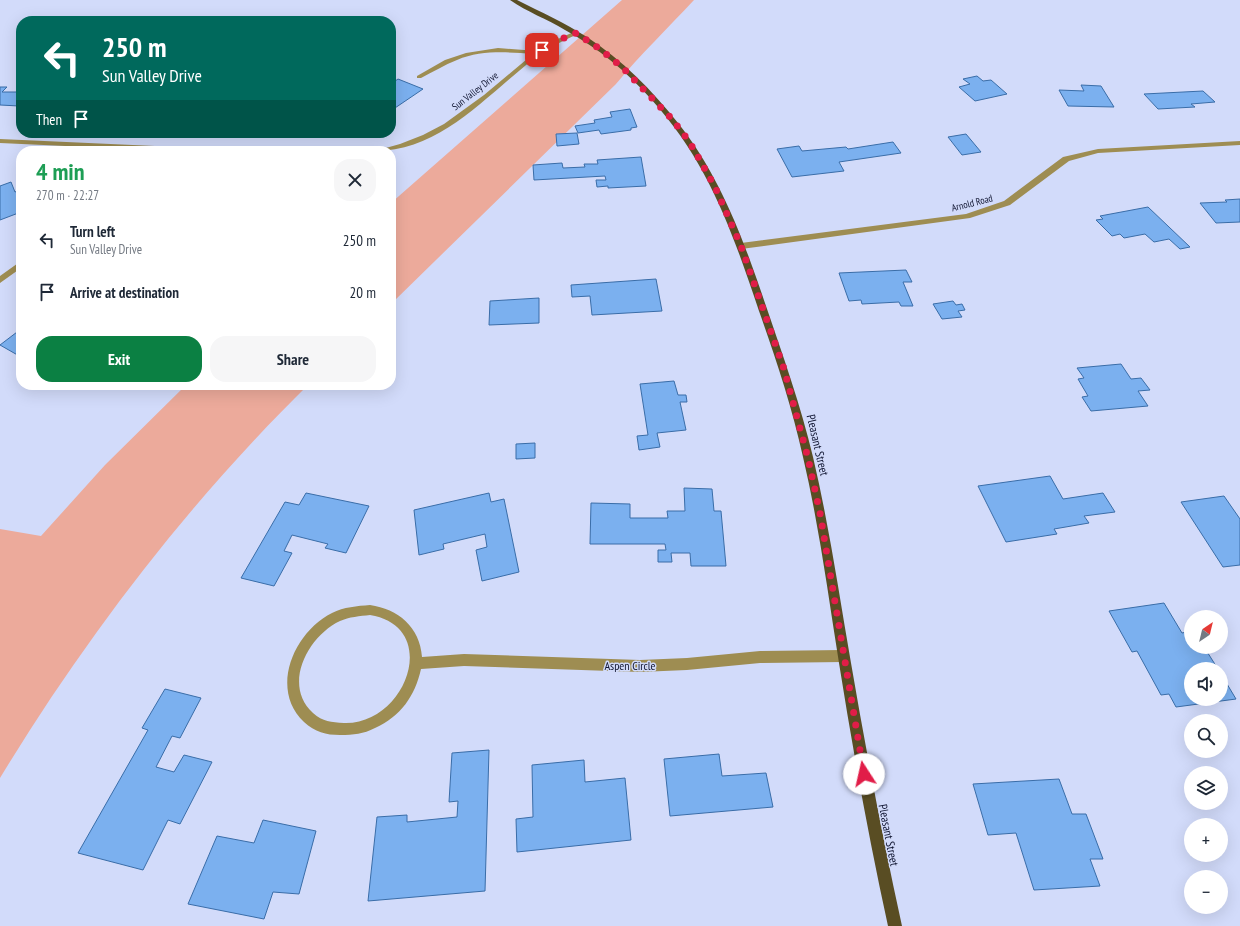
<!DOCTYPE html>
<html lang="en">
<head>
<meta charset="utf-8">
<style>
	:root { --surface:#fff; --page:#f6f6f7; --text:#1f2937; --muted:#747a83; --accent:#0b8043 }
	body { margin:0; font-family:"PT Sans Narrow",sans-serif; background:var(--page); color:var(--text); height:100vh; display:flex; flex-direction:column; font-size:15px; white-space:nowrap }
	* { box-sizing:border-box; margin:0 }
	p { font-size:13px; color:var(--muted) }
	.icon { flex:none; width:22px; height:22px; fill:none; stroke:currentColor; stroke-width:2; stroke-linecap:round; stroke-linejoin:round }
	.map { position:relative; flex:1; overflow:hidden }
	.details { position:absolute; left:16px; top:146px; width:380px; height:244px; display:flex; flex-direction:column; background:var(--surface); border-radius:16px; box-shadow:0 4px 16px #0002 }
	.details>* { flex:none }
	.banner { position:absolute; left:16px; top:16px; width:380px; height:122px; border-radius:16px; box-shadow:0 4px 16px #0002; background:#00695c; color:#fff; overflow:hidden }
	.needle { width:26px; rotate:35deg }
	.controls { position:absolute; left:1184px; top:610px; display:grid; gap:8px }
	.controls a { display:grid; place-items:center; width:44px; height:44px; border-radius:50%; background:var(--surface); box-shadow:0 4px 16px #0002; font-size:20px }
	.pin { position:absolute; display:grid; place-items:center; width:34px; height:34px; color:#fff; margin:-17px; border-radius:8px; box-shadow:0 2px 6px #0006 }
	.me { position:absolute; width:44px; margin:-22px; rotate:350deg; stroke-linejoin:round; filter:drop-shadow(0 0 3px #0008) }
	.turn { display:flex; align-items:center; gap:14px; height:84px; padding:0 20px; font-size:18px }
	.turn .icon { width:52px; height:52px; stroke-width:2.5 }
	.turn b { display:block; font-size:28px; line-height:34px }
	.then { display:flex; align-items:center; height:38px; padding:0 20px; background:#0003; gap:8px; font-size:15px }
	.round { display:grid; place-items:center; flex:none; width:42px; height:42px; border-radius:16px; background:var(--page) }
	.headline { display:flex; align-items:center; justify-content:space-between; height:68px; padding:0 20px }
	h1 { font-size:24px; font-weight:700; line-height:30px; color:#1e9e55 }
	.primary-button { display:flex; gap:8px; margin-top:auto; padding:8px 20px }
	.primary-button a { flex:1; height:46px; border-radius:16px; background:var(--accent); color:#fff; font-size:16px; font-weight:700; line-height:46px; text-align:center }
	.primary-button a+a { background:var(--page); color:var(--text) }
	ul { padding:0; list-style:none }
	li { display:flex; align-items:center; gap:12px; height:52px; padding:0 20px }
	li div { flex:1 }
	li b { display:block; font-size:15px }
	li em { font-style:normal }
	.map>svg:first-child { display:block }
	.green { fill:#ecaa9b }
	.building { fill:#7bb0ef; stroke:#3a6da8 }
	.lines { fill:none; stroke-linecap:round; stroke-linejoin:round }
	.minor { fill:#9e8d52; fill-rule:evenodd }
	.major { fill:#594d23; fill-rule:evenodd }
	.route { stroke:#e11d48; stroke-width:7; stroke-dasharray:0 12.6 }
	.labels { text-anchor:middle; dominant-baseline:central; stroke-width:3; stroke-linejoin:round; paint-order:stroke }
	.far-street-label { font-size:10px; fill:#111632; stroke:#d2dbfa }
	.street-label { font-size:12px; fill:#111632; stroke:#d2dbfa }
</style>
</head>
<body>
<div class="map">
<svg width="1240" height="926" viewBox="0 0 1240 926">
	<rect width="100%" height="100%" fill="#d2dbfa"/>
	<path class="green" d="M622 0H694C668 28 640 55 616 84L391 304V203Z
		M186 385H308C189 502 87 635 0 778V529L41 536 105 465Z"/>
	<path class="building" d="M977 76 983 81 991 80 1007 94 975 101 959 87 970 84 963 79Z
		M398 79 423 89 392 110 391 89 394 87 391 86V84Z
		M1081 85 1101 86 1114 107 1068 106 1059 90 1084 91Z
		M0 87H7L2 92H21V103L19 106 0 105Z
		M1203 91 1215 102 1191 104 1195 107 1158 109 1144 94Z
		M630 109 637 127 631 128V130L601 134 599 130 578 133 575 126 595 123 594 120 612 117 610 112Z
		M577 133 579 144 557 146 556 134Z
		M966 134 981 152 962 155 948 137Z
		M893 142 901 153 839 162 844 171 792 177 777 149 799 146 802 151 846 147 848 149Z
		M641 157 646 186 608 188V186L597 187 596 180H606L605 176 534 180 533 165 562 163 563 168 585 167 584 164H598L597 160Z
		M11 182 15 192 20 190 21 193V212L0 220V186Z
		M1240 199V222L1216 223 1200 203 1227 202 1225 200Z
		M1148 207 1190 247 1180 249 1169 239 1154 242 1145 234 1124 238 1120 234 1112 236 1096 220 1103 219 1100 216Z
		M906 270 912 282H903L913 306H901L899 302 862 304 861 300 849 301 839 273Z
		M656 279 662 311 592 315 590 296 572 297 571 285Z
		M539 298V323L489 325 490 301Z
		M953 301 956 305 962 304 965 310 958 311 962 317 942 319 933 304Z
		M21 329V357L0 345Z
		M1121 364 1131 379 1141 378 1150 390 1138 391 1148 406 1091 411 1082 397 1088 396 1078 379 1084 378 1077 368Z
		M674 381 678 395H686L687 402H680L686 430 657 433 660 447 639 450 637 436 648 435 640 384Z
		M535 443V458L516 459V444Z
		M1050 476 1063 499 1103 493 1115 512 1084 516 1089 523 1054 529 1057 534 1006 542 978 486Z
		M684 488 712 489 714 511H721L726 566H691L690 553H671L672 562H658V550H666L665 544H590L591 503 630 504V518H668L667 511H685Z
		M306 493 369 506 346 553 325 548 328 544 292 535 284 551 292 553 274 586 241 578 285 502 299 505Z
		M489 493 491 502 504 499 519 572 482 581 476 550 487 547 485 534 443 544 444 549 419 555 414 510Z
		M1224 496 1240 519V565L1223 567 1181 502Z
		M1164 603 1182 633 1191 631V647H1204L1218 669H1191V699H1221V674L1236 699 1176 707 1169 694 1161 695 1137 651 1132 652 1109 611Z
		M165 689 201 698 180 738 172 736 156 767 174 772 184 755 212 762 180 824 168 820 143 870 78 853 148 730 142 728Z
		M489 750 485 891 368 901 377 817 407 815V822L457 817 458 801 449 802 452 753Z
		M719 754 722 776 766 773 773 807 670 816 664 759Z
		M584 760 585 782 625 778 631 840 517 852 516 819 533 817 532 765Z
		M1059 779 1072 814H1086L1103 859H1090L1100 886 1034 890 1016 833 988 835 973 784Z
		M263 820 316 831 299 894 273 892 264 919 188 904 217 836 254 843Z"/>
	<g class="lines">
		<path class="minor" d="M576 31 578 32V34C567 39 556 44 545 51 492 87 446 151 375 151L400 144 423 135 444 124 484 95 533 54C507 52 481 50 457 60 444 65 433 72 421 78H417V76L445 60 466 53 498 48 537 51 551 42Z
			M0 139 221 149 225 151H174L0 143Z
			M1240 141V145L1098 153 1069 161 1010 205 970 218 741 249 737 246 741 243 966 214 1004 201 1063 157 1098 149Z
			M21 261V268L0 283V276Z
			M370 605C398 609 420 627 422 657L464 654 640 660 687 658 760 651 843 650 847 652 849 656 847 660 843 662 760 663 687 670 640 672 464 666 421 669C415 696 401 716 375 728 363 734 354 735 340 735 326 735 315 732 304 722 269 689 294 632 332 613 344 607 357 606 370 605ZM370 615C442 627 406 725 344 723 331 722 323 722 313 713 282 685 308 636 340 621 349 617 360 616 370 615Z"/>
		<path class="major" d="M510 0H517C541 12 565 23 587 37 622 60 652 90 678 123 721 177 744 241 766 306 783 356 801 406 813 457 829 525 839 594 851 663 866 751 883 839 902 926H888C869 839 853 751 839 663 828 594 819 525 803 457 792 407 776 359 759 311 732 231 709 163 651 99 626 71 598 48 565 30 547 19 527 12 510 0Z"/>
	</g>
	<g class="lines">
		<path class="route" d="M542 50 552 43 576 33 600 49 622 67 671 118 689 141 715 187 741 246 784 369 808 458 820 513 864 774"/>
	</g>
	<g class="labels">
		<g class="far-street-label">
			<text transform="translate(475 91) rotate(-38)">Sun Valley Drive</text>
			<text transform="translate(972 203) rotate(-14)">Arnold Road</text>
		</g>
		<g class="street-label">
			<text transform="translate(818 445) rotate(77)">Pleasant Street</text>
			<text x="630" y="665">Aspen Circle</text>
			<text transform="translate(889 835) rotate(79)">Pleasant Street</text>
		</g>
	</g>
</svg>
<div class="controls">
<a><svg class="needle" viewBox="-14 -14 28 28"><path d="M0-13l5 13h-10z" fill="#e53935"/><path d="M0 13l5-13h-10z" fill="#747a83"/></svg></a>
<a><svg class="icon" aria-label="sound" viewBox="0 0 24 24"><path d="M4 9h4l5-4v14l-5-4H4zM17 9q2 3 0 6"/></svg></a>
<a><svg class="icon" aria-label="search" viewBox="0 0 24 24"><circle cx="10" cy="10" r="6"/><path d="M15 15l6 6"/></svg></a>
<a><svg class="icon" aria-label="layers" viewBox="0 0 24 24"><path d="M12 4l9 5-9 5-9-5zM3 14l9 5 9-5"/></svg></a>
<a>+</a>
<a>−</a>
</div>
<div class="pin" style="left:542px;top:50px;background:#d93025"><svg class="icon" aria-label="arrive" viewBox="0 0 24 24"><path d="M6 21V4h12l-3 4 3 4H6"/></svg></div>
<svg class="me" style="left:864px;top:774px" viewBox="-20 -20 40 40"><circle r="19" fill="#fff"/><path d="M0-13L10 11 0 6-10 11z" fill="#e11d48"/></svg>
<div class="banner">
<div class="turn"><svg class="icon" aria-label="left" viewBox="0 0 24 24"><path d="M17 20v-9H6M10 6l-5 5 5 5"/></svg><div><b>250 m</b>Sun Valley Drive</div></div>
<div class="then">Then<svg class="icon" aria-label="arrive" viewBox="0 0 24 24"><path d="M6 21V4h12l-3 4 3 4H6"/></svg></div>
</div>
<section class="details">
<div class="headline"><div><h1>4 min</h1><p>270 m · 22:27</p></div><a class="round"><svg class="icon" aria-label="close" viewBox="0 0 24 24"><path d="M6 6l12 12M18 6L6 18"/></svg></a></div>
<ul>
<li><svg class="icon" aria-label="left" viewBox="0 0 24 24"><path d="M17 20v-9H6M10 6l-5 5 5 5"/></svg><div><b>Turn left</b><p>Sun Valley Drive</p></div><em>250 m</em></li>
<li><svg class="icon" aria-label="arrive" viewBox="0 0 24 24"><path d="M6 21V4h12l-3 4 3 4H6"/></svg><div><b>Arrive at destination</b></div><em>20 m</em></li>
</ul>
<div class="primary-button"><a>Exit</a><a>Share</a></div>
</section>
</div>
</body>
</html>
